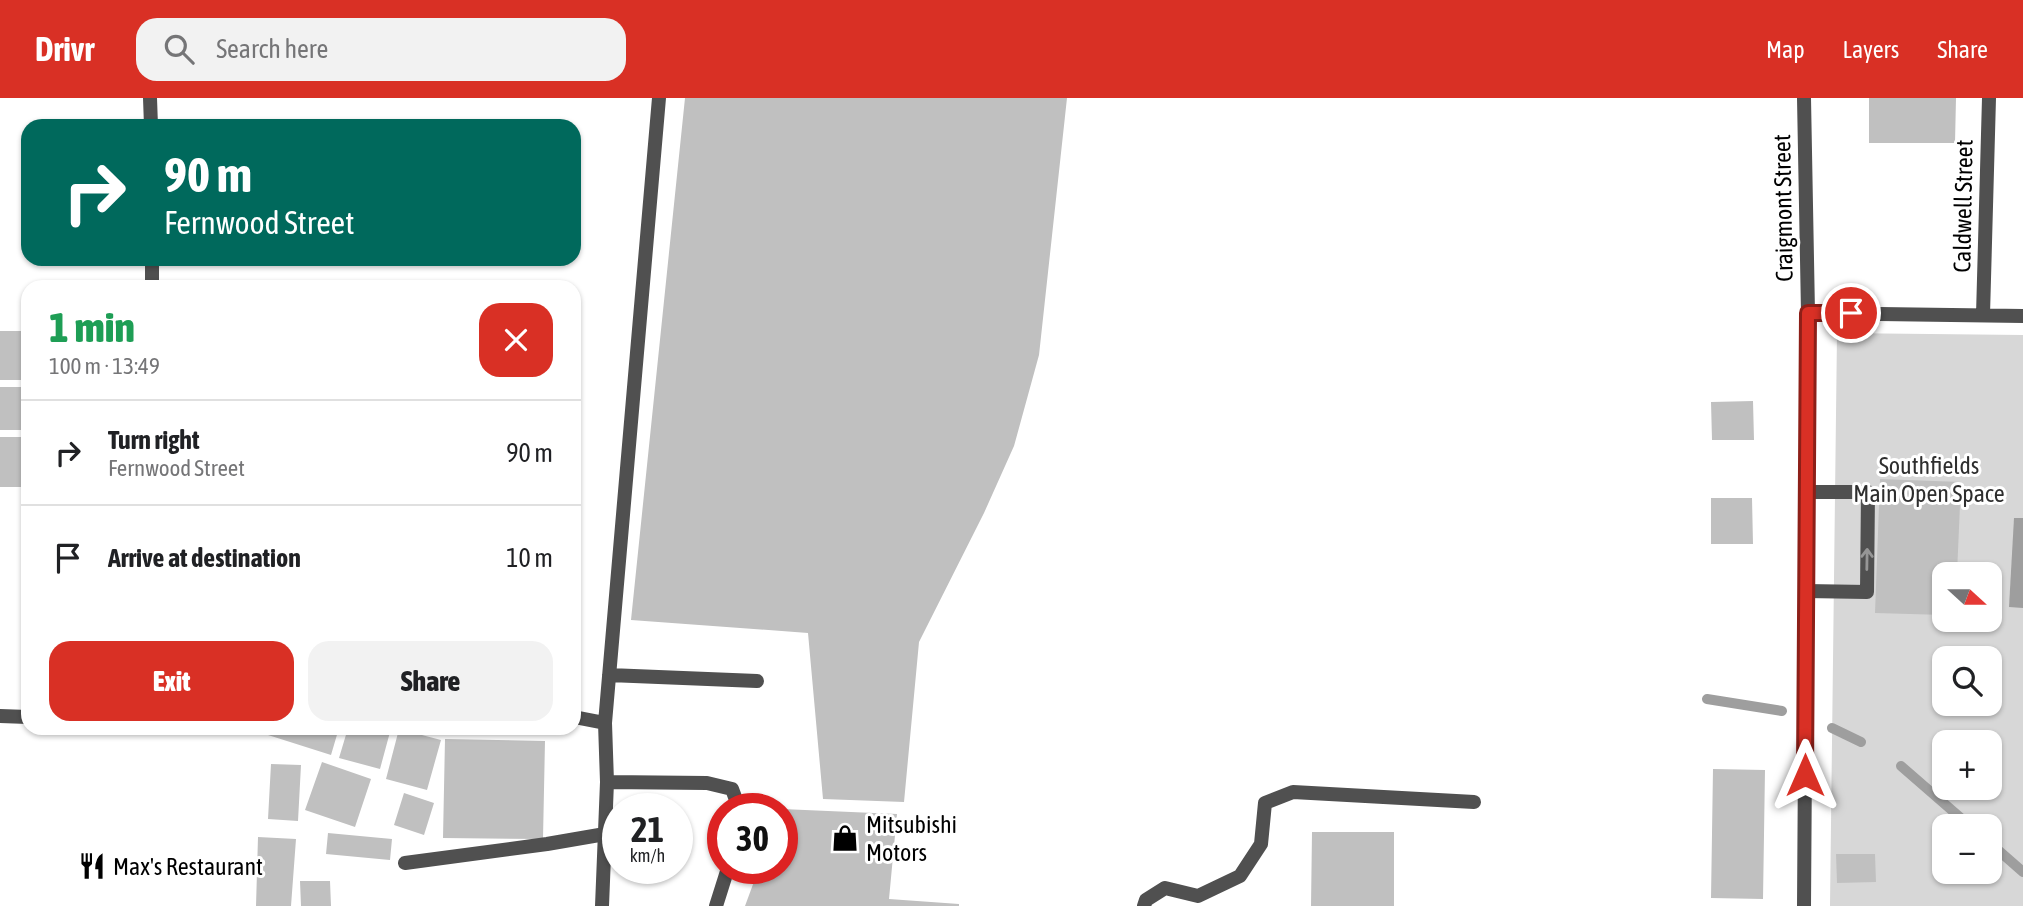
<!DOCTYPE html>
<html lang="en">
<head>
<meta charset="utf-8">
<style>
	:root { --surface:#fff; --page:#f2f2f2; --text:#202124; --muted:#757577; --line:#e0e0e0; --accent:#d93025 }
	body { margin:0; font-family:"Asap Condensed",sans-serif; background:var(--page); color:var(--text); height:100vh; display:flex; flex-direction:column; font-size:26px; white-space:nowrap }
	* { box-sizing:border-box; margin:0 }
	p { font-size:23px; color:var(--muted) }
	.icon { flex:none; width:38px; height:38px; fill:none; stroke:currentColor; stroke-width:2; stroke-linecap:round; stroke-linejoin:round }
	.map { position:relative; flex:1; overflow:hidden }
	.drawer { position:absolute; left:21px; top:182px; width:560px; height:455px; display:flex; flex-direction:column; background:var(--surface); border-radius:21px; box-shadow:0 2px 5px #0004 }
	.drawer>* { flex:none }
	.guide { position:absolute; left:21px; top:21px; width:560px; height:147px; border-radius:21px; box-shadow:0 2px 5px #0004; background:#00695c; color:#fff; overflow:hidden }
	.needle { width:46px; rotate:111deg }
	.fabs { position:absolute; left:1932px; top:464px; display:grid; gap:14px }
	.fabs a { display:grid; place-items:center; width:70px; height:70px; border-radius:14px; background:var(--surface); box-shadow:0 2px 5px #0004; font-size:35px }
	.speed { position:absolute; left:602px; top:695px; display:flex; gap:14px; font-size:35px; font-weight:700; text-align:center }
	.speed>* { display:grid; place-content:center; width:91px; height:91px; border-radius:50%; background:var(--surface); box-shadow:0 2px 5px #0004; line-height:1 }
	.speed small { font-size:18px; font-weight:400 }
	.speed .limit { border:10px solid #d22; background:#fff; color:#111 }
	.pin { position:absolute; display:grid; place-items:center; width:60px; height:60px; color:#fff; margin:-30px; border:4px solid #fff; border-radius:50%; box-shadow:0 2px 7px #0007 }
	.me { position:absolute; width:77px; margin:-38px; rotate:0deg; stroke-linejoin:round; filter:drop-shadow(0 0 5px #0008) }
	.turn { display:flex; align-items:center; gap:24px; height:147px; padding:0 28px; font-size:32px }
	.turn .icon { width:91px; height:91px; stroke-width:2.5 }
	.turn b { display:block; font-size:49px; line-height:60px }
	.round { display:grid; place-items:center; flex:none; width:74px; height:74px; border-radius:21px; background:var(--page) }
	.head { display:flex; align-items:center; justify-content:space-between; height:119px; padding:0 28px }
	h1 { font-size:42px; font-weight:800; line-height:52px; color:#1e9e55 }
	.button { display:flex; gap:14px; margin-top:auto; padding:14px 28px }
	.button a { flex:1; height:80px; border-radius:21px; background:var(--accent); color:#fff; font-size:28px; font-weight:800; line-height:80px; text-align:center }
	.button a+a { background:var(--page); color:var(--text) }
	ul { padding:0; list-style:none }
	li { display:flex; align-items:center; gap:21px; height:105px; padding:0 28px; border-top:2px solid var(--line) }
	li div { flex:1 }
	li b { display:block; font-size:26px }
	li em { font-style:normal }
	header { display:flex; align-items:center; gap:42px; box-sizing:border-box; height:98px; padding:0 35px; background:var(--accent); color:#fff }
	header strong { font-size:33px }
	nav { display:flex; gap:38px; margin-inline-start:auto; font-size:24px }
	.search { width:490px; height:63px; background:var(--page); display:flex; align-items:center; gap:18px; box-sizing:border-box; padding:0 24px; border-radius:21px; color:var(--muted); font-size:26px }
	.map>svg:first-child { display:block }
	.green { fill:#d7d7d7; fill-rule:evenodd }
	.water { fill:#9e9e9e }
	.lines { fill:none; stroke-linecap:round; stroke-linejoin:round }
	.stream { stroke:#9e9e9e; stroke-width:10 }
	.building { fill:#c0c0c0 }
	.lane { stroke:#505050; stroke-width:14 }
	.street { stroke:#505050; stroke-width:14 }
	.oneway { stroke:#969696 }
	.route-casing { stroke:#8d1f18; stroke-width:18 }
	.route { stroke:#d93025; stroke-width:12 }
	.labels { text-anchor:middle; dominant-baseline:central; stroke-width:6; stroke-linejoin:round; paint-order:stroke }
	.street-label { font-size:24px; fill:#000; stroke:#fff }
	.park-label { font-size:24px; fill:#2e2e2e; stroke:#fff }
	.poi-label { font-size:24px; fill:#000; stroke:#fff; text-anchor:start }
</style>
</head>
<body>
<header>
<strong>Drivr</strong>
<div class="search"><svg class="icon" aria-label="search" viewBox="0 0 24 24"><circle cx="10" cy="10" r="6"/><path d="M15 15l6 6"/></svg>Search here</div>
<nav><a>Map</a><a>Layers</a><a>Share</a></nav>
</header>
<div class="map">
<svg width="2023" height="808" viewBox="0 0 2023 808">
	<rect width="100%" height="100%" fill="#fff"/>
	<path class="green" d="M1837 235 2023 237V808H1830ZM1944 476H1990V522H1944ZM1944 560H1990V606H1944ZM1944 644H1990V690H1944ZM1944 728H1990V774H1944Z"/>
	<path class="water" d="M2014 420H2023V510L2009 509Z"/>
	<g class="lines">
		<path class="stream" d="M1707 601 1782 613
			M1832 630 1861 644
			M1901 668 1970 728
			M1990 745 2023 774"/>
	</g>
	<path class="building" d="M685 0H1067L1039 257 1014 348 984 415 919 544 904 704 823 701 808 535 631 522Z
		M1869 0H1956L1955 45H1869Z
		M0 233H28V282H0Z
		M0 289H28V332H0Z
		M1753 303 1754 342H1712L1711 304Z
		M0 339H28V389H0Z
		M1880 381 1961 384 1957 476H1944V517L1875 515Z
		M1711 400H1752L1753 446H1711Z
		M270 630H339L331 657 268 637Z
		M348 630H374L390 634 380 671 339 660Z
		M399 631 441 642 427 692 386 681Z
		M445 641 545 643 543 741 443 740Z
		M322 664 371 681 355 729 305 712Z
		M271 666 301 667 298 723 268 721Z
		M1713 671 1765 672 1763 801 1711 800Z
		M404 695 434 705 424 737 394 727Z
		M782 711 897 716 889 801 959 806V808H745L759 770H782Z
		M1312 734H1394V808H1311Z
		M328 735 392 741 390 762 326 756Z
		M258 739 296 741 291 808H256Z
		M1836 756H1875L1876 784 1837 785Z
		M300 783H330L331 808H301Z"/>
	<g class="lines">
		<path class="lane" d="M1806 493 1867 494 1868 394H1807
			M609 577 757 583
			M574 619 605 625
			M607 684 707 685 732 691 739 710
			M405 765 547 746 605 736
			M602 808 607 684 605 625 659 0
			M716 808 728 770"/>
		<path class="street" d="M150 0 151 28
			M152 161V189
			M1808 215 2023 218
			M1983 217 1989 0
			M0 618 28 619
			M1144 808 1146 802 1165 790 1198 798 1240 778 1261 746 1265 705 1293 694 1474 704
			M1804 808 1808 215 1804 0"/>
	</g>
	<defs><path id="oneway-shaft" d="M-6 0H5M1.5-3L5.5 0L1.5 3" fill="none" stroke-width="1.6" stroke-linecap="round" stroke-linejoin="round" transform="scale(1.75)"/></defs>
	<use class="oneway" href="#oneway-shaft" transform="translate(1867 461) rotate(-89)"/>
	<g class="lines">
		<defs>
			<path id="route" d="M1805 677 1808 215H1851"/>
		</defs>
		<use href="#route" class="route-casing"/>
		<use href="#route" class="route"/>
	</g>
	<defs>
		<symbol id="shop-bare" viewBox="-9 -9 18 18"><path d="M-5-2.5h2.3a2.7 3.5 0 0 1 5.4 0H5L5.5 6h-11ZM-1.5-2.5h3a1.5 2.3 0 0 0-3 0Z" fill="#000" stroke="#fff" stroke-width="2.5" paint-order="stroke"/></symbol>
		<symbol id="restaurant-bare" viewBox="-9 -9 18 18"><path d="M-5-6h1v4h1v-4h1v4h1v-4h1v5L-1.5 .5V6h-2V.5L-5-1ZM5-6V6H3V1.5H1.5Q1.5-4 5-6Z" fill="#000" stroke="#fff" stroke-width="2.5" paint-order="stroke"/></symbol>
	</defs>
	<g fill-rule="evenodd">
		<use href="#shop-bare" x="826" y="721" width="38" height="38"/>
		<use href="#restaurant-bare" x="73" y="749" width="38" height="38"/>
	</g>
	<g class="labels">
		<g class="street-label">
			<text transform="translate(1963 108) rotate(-89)">Caldwell Street</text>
			<text transform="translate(1783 110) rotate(-91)">Craigmont Street</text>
		</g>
		<g class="park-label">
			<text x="1929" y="367">Southfields<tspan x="1929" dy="28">Main Open Space</tspan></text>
		</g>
		<g class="poi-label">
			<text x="866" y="726">Mitsubishi<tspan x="866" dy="28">Motors</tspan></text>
			<text x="113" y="768">Max's Restaurant</text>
		</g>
	</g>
</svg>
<div class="fabs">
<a><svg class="needle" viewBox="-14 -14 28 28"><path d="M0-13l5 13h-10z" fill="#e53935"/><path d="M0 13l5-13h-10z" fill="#757577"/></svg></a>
<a><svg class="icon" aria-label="search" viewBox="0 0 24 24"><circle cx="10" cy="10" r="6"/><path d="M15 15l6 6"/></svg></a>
<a>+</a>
<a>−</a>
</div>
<div class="speed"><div>21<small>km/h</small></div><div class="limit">30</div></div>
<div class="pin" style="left:1851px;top:215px;background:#d93025"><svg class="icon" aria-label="arrive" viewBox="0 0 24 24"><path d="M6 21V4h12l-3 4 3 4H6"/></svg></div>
<svg class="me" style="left:1805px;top:677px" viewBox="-20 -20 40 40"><path d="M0-17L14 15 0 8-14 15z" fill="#d93025" stroke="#fff" stroke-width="4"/></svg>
<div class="guide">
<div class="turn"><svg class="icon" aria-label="right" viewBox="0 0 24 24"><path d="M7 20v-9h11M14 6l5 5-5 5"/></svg><div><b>90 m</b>Fernwood Street</div></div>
</div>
<section class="drawer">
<div class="head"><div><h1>1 min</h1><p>100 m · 13:49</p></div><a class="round" style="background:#d93025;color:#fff"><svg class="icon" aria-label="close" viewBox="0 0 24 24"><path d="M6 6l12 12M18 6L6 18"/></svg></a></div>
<ul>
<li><svg class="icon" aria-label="right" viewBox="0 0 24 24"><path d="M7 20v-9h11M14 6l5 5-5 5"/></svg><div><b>Turn right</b><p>Fernwood Street</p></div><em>90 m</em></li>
<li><svg class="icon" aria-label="arrive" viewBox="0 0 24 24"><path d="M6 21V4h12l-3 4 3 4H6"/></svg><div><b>Arrive at destination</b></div><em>10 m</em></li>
</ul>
<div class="button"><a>Exit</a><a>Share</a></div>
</section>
</div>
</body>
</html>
